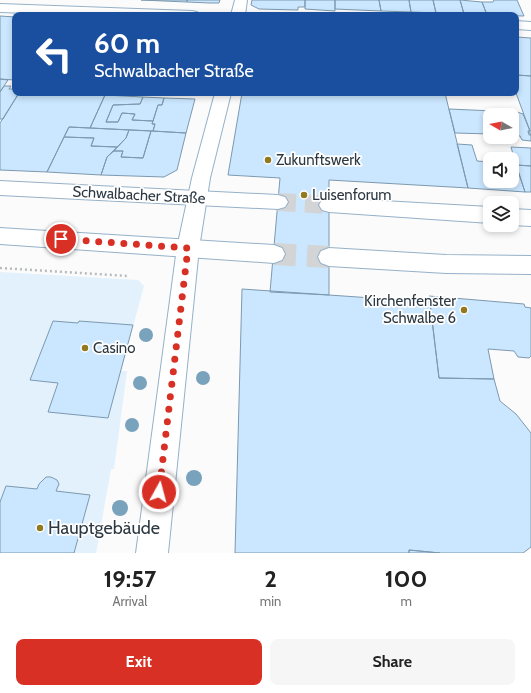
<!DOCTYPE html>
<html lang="en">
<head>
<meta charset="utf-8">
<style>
	:root { --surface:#fff; --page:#f6f6f6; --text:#222; --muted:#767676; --accent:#d93025 }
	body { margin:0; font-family:Cabin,sans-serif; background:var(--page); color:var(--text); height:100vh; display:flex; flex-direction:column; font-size:15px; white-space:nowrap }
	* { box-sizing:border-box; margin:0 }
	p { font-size:13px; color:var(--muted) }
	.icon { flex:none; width:22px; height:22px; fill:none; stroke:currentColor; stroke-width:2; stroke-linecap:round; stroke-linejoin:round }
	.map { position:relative; height:553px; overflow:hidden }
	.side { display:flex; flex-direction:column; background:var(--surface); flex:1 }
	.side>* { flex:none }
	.guide { position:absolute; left:12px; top:12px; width:507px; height:84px; border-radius:8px; box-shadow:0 2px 6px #0003; background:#1a4fa0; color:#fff; overflow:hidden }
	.needle { width:26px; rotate:279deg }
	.buttons { position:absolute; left:483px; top:108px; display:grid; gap:8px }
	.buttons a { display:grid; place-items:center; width:36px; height:36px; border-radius:8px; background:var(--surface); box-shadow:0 2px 6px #0003; font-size:20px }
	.pin { position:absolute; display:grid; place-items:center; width:34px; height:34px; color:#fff; margin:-17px; border:2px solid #fff; border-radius:50%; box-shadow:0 1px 4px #0007 }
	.me { position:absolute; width:44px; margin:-22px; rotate:7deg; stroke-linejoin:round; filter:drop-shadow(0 0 3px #0008) }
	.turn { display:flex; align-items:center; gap:14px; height:84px; padding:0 16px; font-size:18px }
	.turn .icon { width:52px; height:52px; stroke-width:2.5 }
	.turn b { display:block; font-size:28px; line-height:34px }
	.eta { display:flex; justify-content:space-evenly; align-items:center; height:68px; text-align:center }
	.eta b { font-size:24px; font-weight:700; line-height:28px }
	.cta { display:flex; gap:8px; margin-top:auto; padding:8px 16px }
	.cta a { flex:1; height:46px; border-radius:8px; background:var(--accent); color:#fff; font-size:16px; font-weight:700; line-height:46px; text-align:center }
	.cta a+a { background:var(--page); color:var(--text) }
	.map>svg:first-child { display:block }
	.built { fill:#e2f1fc }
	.building { fill:#cae7ff; stroke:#7d99af }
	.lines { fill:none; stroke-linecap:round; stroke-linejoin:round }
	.major-tunnel-far1 { stroke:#d2d4d6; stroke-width:18; stroke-dasharray:18 9; stroke-linecap:butt }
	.major-tunnel { stroke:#d2d4d6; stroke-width:22; stroke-dasharray:22 11; stroke-linecap:butt }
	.minor-casing { stroke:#95b1c8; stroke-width:2 }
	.major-casing { stroke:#95b1c8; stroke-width:2 }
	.path { stroke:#b7bbbe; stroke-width:2.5; stroke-dasharray:2 3; stroke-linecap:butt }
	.minor { fill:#fff; fill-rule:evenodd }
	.major { fill:#fff; fill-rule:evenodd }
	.tree { fill:#79a3bc }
	.route { stroke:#d93025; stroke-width:7; stroke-dasharray:0 12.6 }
	.poi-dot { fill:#92781f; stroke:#fff; stroke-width:1.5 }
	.labels { text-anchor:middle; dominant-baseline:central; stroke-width:3.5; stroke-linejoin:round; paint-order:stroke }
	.poi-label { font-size:15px; fill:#2d3942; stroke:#fff; text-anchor:start }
	.street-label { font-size:15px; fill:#2d3942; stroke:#fff }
	.near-poi-label { font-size:18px; fill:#2d3942; stroke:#fff; text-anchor:start }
</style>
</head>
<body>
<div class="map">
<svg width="531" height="553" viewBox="0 0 531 553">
	<rect width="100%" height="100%" fill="#fbfbfb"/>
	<path class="built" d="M0 272 138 280 144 286 121 371H127L114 469H111L96 553H0Z"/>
	<path class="building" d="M141 0H187V2Z
		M187 0H220L219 3H210L187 2Z
		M252 0H305V7H298V10L259 9 251 5Z
		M305 0H335V11L305 9Z
		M335 0H379L381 11 335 9Z
		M379 0H409L411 12 381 11Z
		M409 0H433L436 13 411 12Z
		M433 0H460L464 14 436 13Z
		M460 0 482 2 487 15 464 14Z
		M494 0H517L524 16 487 15 482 2H493Z
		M0 16 15 17V80L0 79Z
		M516 37 531 38V76L516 75Z
		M516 75 531 76V135H529L528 131H530L516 93Z
		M0 79 8 80 0 92Z
		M4 86H11L9 89H15V93H19L3 119H0V92Z
		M19 93H59L105 95 90 128 69 127 47 172 0 170V123Z
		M242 93H445L468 188 329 180V295L270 292 280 178 228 175Z
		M105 95 143 97 140 104 113 105 106 122H118L122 113 135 114 132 120 153 121 152 124H155L153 131 90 128Z
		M143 97 164 98 162 105H158L153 121 132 120 135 114 122 113 118 122H106L113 105 140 104Z
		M164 98 195 99 186 133 153 131 155 124H152L158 105H162Z
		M449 109 517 112 523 114 530 131H528L531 135V141L522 140 520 136 512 135V115H490V134L455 133Z
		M69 127 90 128 129 130 126 138 117 147 91 146 94 138 64 137Z
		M129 130 151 131 143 158 121 157 123 151H114L126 138Z
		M151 131 186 133 177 170 164 177 101 175 107 157 114 151H123L121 157 143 158Z
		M64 137 94 138 91 146 117 147 107 157 101 175 47 172Z
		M457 144 472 145 477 161 490 162V181H512V164H516L525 192 468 188Z
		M511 147 531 148V166L516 165Z
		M516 165 531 166V192H525Z
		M242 289 430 302 439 378 494 379 500 401 516 414 531 433V547L523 553H440L409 550V553H235Z
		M429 296 524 304 525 307 531 308V356L529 358 518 357 514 351 488 349 494 379 439 378Z
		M53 321 78 323 79 321 133 325 108 418 48 412 58 383 30 380Z
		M46 477H51L57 480 59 484 56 491 90 495 74 553H0V502L6 486 37 489 39 484Z
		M409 550 440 553H409Z"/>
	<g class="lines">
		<path class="major-tunnel-far1" d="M278 202 329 205"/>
		<path class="major-tunnel" d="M274 254 329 257"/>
		<defs>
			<path id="minor" d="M235 0H247L245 15H231Z
				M0 4 192 11 197 12 199 15H83L0 12Z
				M516 21 531 22V30L516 29Z
				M215 93H231L210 178 199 248 168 553H136L177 248 192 178Z"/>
			<path id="major" d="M0 181 278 195 285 197 288 202 285 207 278 209 0 195Z
				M329 198 490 207V223L329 212 322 210 319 205 322 200Z
				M512 209 531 210V226L512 225Z
				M0 228 274 245 282 248 285 254 282 260 274 263 0 244Z
				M329 248 446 255 531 256V274L446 273 329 266 321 263 318 257 321 251Z"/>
		</defs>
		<use href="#minor" class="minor-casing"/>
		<use href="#major" class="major-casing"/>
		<path class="path" d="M0 268 128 276"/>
		<use href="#minor" class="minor"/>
		<use href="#major" class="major"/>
	</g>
	<g class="tree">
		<circle cx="146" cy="335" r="7"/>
		<circle cx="203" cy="378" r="7"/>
		<circle cx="140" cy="383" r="7"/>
		<circle cx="132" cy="425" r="7"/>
		<circle cx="194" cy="478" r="8"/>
		<circle cx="120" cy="508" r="8"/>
	</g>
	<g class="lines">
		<path class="route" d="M61 239 188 248 159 492"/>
	</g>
	<g class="poi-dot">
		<circle cx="268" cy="160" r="4"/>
		<circle cx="304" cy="195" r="4"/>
		<circle cx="464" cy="310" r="4"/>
		<circle cx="85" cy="348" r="4"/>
		<circle cx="40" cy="528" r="4"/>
	</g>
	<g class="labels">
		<g class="poi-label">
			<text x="276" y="160">Zukunftswerk</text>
			<text x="312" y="195">Luisenforum</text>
			<text x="456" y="301" text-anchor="end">Kirchenfenster<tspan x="456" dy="17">Schwalbe 6</tspan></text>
			<text x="93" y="348">Casino</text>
		</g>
		<g class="street-label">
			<text transform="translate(139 195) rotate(3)">Schwalbacher Straße</text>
		</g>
		<g class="near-poi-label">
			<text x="48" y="528">Hauptgebäude</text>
		</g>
	</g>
</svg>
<div class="buttons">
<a><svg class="needle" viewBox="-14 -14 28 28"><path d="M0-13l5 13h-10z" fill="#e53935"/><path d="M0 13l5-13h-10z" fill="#767676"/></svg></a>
<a><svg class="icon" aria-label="sound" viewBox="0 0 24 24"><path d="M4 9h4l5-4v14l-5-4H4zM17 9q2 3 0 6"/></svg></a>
<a><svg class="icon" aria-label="layers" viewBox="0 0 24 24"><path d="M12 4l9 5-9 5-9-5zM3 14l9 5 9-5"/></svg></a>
</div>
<div class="pin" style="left:61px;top:239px;background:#d93025"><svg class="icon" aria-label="arrive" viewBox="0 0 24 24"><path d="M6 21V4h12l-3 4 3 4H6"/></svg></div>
<svg class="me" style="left:159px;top:492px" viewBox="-20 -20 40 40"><circle r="17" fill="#d93025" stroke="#fff" stroke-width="3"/><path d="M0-11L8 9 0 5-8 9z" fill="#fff"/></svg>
<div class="guide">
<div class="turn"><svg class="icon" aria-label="left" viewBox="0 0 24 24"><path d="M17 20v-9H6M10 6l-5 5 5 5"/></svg><div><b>60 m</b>Schwalbacher Straße</div></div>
</div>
</div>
<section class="side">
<div class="eta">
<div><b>19:57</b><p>Arrival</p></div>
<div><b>2</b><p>min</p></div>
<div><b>100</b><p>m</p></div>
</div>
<div class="cta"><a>Exit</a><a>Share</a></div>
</section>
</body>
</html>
